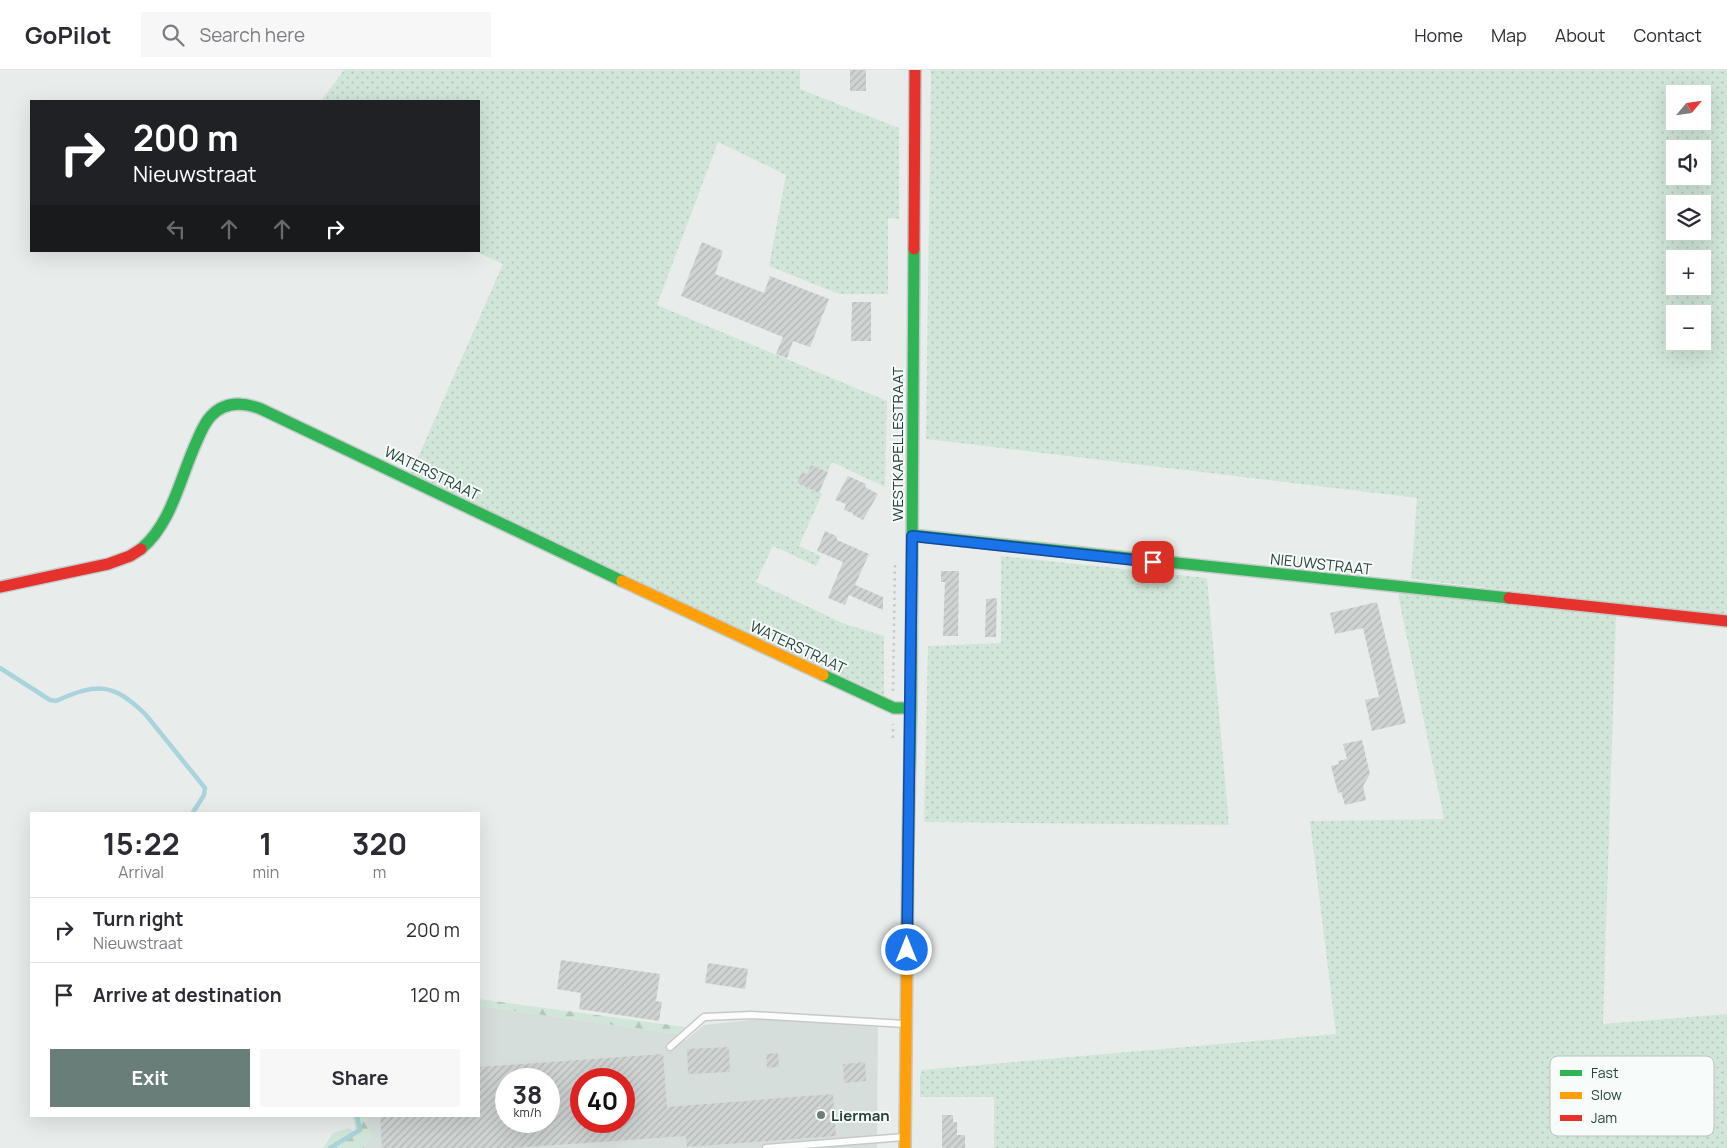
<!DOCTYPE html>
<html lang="en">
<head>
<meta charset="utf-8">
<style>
	:root { --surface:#fff; --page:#f7f7f7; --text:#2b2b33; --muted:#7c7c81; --line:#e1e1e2; --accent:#697e78 }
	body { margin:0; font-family:Manrope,sans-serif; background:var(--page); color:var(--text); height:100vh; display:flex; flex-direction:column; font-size:19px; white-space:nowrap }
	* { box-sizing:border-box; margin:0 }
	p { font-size:16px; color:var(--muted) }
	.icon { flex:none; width:28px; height:28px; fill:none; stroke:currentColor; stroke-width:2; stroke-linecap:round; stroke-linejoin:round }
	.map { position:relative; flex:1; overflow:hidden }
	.panel { position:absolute; left:30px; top:742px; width:450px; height:305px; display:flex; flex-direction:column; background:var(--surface); border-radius:0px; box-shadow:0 5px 20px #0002 }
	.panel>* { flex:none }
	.hud { position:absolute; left:30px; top:30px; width:450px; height:152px; border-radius:0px; box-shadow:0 5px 20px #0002; background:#202124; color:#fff; overflow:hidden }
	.needle { width:32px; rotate:61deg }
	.fabs { position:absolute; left:1666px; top:15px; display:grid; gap:10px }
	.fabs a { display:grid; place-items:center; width:45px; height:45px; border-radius:0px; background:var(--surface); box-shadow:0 5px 20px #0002; font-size:25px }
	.speed { position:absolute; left:495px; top:998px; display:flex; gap:10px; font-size:25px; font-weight:700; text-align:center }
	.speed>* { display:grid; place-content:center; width:65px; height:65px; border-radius:50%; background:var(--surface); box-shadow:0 5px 20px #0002; line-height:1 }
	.speed small { font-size:12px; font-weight:400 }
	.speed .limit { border:8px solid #d22; background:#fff; color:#111 }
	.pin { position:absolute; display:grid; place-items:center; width:42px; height:42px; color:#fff; margin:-21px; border-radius:10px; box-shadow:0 2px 8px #0006 }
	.me { position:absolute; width:55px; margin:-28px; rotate:0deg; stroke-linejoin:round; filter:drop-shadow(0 0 4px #0008) }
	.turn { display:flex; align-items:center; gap:18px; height:105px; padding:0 20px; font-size:22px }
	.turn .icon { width:65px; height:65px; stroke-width:2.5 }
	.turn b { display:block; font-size:35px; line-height:42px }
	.lanes { display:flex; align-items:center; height:48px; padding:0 20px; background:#0003; justify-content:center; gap:25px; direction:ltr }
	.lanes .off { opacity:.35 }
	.eta { display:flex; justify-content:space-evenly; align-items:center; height:85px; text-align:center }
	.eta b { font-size:30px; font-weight:700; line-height:35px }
	.cta { display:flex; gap:10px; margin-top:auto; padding:10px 20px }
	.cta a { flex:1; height:58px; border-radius:0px; background:var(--accent); color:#fff; font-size:20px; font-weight:700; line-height:58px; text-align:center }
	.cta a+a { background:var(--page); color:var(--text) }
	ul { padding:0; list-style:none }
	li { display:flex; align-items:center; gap:15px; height:65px; padding:0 20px; border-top:1px solid var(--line) }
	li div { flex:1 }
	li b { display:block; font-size:19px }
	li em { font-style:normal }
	header { display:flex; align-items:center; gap:30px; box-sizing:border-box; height:70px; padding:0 25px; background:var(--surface); border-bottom:1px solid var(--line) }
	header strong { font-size:24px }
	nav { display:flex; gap:28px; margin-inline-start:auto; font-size:18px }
	.search { width:350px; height:45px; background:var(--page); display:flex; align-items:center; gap:12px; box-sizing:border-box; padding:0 18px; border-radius:0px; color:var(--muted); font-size:19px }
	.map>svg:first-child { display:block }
	.built { fill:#d6dedb; fill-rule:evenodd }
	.grass { fill:url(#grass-dots); fill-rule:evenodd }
	.forest { fill:url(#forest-firs) }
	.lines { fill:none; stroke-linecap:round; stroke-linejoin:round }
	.stream { stroke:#a9d4db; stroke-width:4.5 }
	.building { fill:url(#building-hatch); fill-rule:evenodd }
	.lane-casing { stroke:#c5cac8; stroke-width:9 }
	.fast-casing { stroke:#c3cbc8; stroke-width:14 }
	.slow-casing { stroke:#c3cbc8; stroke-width:14 }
	.jam-casing { stroke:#c3cbc8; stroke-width:14 }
	.path { stroke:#c3ccca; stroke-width:2.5; stroke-dasharray:2.5 4; stroke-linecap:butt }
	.lane { stroke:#fcfcfc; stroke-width:6 }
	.fast { stroke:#30b455; stroke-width:11 }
	.slow { stroke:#ff9f0a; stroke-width:11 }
	.jam { stroke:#e5322d; stroke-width:11 }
	.route-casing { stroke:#114b97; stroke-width:12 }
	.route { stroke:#1a73e8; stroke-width:9 }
	.poi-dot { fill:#697e78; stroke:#f7fbf9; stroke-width:2 }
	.labels { text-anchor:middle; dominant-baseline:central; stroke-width:4; stroke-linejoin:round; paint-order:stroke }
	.street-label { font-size:15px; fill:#24423a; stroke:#f7fbf9 }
	.poi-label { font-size:15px; font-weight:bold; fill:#24423a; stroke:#f7fbf9; text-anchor:start }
	.key { fill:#f7fbf9; stroke:#b8c4c0; stroke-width:1 }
	.key-label { font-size:14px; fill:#24423a }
</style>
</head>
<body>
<header>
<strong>GoPilot</strong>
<div class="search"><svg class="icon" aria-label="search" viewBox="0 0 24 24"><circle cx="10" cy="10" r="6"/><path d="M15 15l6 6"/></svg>Search here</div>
<nav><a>Home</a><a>Map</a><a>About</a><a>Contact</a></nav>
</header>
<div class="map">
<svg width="1727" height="1078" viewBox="0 0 1727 1078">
	<defs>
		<pattern id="grass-dots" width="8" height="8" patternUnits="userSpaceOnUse" patternTransform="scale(1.25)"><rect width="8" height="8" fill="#d1e6d8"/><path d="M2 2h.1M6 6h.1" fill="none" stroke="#b3c6ba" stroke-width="1.8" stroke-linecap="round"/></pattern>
		<pattern id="forest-firs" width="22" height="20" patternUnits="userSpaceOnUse" patternTransform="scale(1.25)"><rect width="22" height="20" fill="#d1e6d8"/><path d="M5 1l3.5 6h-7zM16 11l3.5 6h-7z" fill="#b3c6ba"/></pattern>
		<pattern id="building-hatch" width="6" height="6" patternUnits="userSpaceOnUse" patternTransform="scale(1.25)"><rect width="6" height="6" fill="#cfd4d2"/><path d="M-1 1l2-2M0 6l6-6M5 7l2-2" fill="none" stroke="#b2b7b5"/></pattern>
	</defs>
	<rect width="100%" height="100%" fill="#e8edeb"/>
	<path class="built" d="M479 936 678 964 686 970 704 955 759 949 878 957 877 1078H364L372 1067 365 1053 367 1046H479ZM506 1009H549V1051H506ZM581 1009H624V1051H581Z"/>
	<path class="grass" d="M344 0H800V19L899 58V149L888 148V224H839L769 196 786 105 718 72 657 235 887 331 885 417 832 392 828 402 811 395 807 404 802 402 797 413 822 424 799 476 821 486 816 496 773 476 756 512 842 553 884 566V625L409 408 503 194 475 181H479V31H321Z
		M931 0H1727V546L1411 509 1417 428 926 369ZM1675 24H1702V51H1675ZM1675 79H1702V106H1675ZM1675 134H1702V161H1675ZM1675 189H1702V216H1675ZM1675 244H1702V271H1675Z
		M1001 486 1207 508 1229 755 924 752 928 576 1001 573Z
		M1399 521 1616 544 1603 954 1727 944V1078H994V1027H920V1007L922 1000 1336 964 1310 751 1444 749 1399 529Z"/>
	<path class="forest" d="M479 929 685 957 678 964 479 936Z
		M353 1046H367L365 1053 370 1058 372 1067 364 1078H323L333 1063 349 1058 356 1063Z"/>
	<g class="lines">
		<path class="stream" d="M0 598 50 630 56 631C97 613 113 612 146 645L205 718 204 725 192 744
			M330 1078 360 1060 357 1046"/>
	</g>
	<path class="building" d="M850 0H866V21H850Z
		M702 172 723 181 715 204 764 223 770 206 829 229 810 277 793 271 787 288 776 284 783 267 681 226Z
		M852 232H871V271H851Z
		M811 395 828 402 819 423 797 413 802 402 807 404Z
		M848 406 866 414 865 417 878 424 863 450 853 445V443L844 440 846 434 835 430Z
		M825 461 836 466 837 470 869 484 855 515 883 527V540L849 525 845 535 828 528 843 492 817 481Z
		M941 501H959L958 566H943L945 512H941Z
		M997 528 996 567H985L986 529Z
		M1377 532 1406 653 1372 661 1365 630 1379 627 1363 558 1335 564 1330 543Z
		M1362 670 1370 704 1363 716 1366 730 1345 735 1341 722 1338 723 1331 696 1339 694 1338 691 1347 689 1343 674Z
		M561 890 660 904 656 931 662 932 659 951 579 939 581 923 557 919Z
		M708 893 748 899 745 919 705 913Z
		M729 977 730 1002 688 1004 687 979Z
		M778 983 779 997 767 998 766 984Z
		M663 984 667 1037 833 1024 836 1066 687 1077 686 1066 513 1078H382L380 1046H479V997ZM506 1009H549V1051H506ZM581 1009H624V1051H581Z
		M865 992 866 1011 844 1013 843 994Z
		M942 1045H953V1052H957V1065H965V1078H942Z"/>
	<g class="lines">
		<defs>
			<path id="lane" d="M670 977 704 947 752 945 905 954
				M766 1078 904 1067"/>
			<path id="fast" d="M912 465 1509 528
				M141 479C172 453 180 408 196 373 200 364 204 353 211 346 225 331 243 332 261 339L622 511
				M823 605 894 638H911
				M908 773 911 638 914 179"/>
			<path id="slow" d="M622 511 823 605
				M905 1078 908 773"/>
			<path id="jam" d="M914 179 915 0
				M0 517 108 494 130 486 141 479
				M1509 528 1727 551"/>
		</defs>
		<use href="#lane" class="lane-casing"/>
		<use href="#fast" class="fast-casing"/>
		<use href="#slow" class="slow-casing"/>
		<use href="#jam" class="jam-casing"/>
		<path class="path" d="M893 621 895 494
			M893 668V654"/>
		<use href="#lane" class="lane"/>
		<use href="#fast" class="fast"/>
		<use href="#slow" class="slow"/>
		<use href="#jam" class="jam"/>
	</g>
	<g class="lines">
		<defs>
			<path id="route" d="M907 880 912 466 1153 492"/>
		</defs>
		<use href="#route" class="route-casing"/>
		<use href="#route" class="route"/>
	</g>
	<circle class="poi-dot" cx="821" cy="1045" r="5"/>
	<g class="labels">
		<g class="street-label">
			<text transform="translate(897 374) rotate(-90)">WESTKAPELLESTRAAT</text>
			<text transform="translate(432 403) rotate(26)">WATERSTRAAT</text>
			<text transform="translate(1321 494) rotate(6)">NIEUWSTRAAT</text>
			<text transform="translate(798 577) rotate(25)">WATERSTRAAT</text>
		</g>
		<g class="poi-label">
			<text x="831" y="1045">Lierman</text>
		</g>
	</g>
	<rect x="1550" y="986" width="164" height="80" rx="8" class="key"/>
	<rect x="1560" y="1000" width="22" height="6" fill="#30b455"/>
	<rect x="1560" y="1022" width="22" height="7" fill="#ff9f0a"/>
	<rect x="1560" y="1045" width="22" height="6" fill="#e5322d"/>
	<g class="key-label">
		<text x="1591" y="1008">Fast</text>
		<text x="1591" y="1030">Slow</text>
		<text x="1591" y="1053">Jam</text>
	</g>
</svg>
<div class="fabs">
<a><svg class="needle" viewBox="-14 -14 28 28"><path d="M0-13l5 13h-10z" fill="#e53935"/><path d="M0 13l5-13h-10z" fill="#7c7c81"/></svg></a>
<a><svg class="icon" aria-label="sound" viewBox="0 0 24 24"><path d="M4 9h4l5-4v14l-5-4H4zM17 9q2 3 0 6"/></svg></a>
<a><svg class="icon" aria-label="layers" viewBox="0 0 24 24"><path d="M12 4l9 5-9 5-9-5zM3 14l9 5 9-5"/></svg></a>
<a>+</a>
<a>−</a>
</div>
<div class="speed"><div>38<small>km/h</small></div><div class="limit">40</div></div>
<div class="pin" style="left:1153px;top:492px;background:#d93025"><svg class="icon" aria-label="arrive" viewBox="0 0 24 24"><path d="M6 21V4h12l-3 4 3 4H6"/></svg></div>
<svg class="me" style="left:907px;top:880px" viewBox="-20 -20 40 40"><circle r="17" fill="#1a73e8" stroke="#fff" stroke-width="3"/><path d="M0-11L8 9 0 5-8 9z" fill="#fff"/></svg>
<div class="hud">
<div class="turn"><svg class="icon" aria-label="right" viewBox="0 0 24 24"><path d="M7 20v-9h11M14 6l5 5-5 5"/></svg><div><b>200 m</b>Nieuwstraat</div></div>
<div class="lanes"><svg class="icon off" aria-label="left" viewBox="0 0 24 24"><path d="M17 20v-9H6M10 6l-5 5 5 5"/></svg><svg class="icon off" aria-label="ahead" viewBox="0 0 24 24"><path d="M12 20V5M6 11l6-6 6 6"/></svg><svg class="icon off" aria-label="ahead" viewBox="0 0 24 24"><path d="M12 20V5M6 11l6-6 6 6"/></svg><svg class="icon" aria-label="right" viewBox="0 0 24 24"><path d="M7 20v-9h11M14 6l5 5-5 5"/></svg></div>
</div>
<section class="panel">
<div class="eta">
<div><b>15:22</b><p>Arrival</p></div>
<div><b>1</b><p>min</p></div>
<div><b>320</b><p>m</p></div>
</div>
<ul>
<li><svg class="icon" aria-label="right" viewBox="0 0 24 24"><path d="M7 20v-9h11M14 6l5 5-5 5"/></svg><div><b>Turn right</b><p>Nieuwstraat</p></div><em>200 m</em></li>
<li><svg class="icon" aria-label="arrive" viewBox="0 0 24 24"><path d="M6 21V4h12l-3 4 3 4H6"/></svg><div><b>Arrive at destination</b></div><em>120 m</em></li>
</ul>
<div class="cta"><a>Exit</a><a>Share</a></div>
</section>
</div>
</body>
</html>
